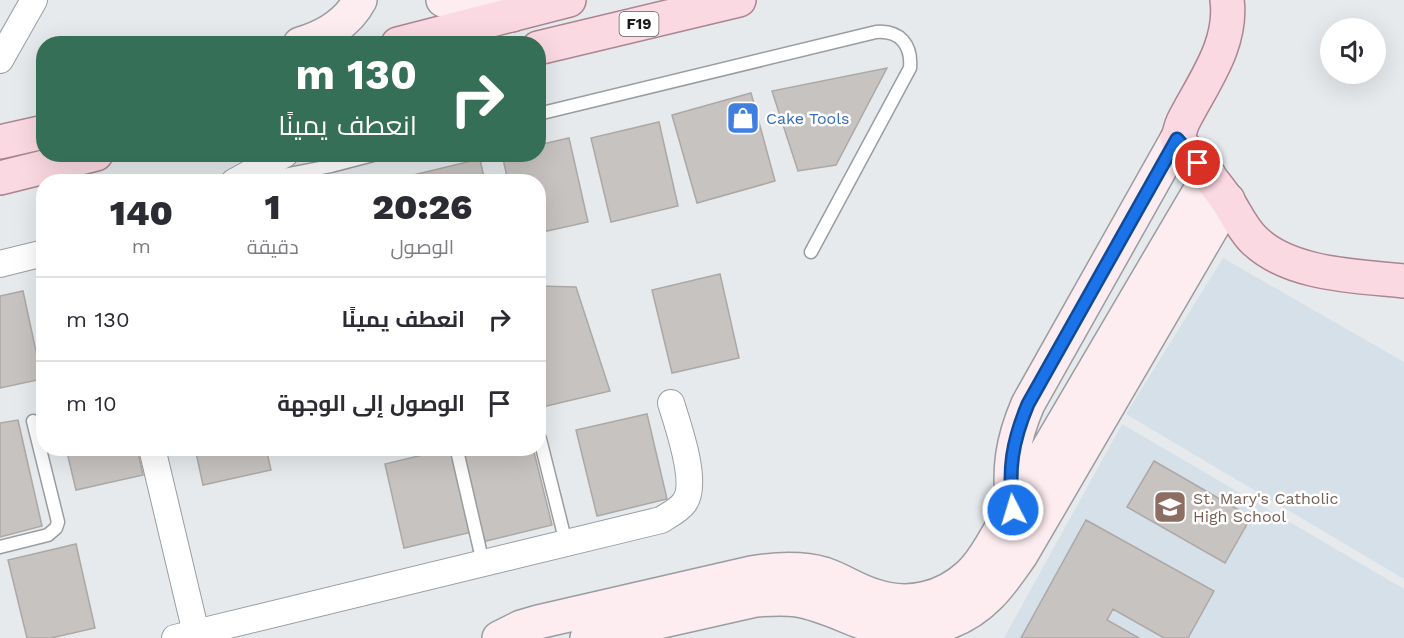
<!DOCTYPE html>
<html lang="ar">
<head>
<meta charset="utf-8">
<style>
	:root { --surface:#fff; --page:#f7f7f7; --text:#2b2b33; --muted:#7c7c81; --line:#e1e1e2 }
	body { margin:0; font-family:"Work Sans",Cairo,sans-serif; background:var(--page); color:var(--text); direction:rtl; height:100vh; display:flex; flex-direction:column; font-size:22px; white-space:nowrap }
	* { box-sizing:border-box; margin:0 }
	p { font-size:20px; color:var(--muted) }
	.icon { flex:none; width:33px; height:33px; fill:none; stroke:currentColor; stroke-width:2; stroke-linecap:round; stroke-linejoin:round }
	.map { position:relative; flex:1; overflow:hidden; direction:ltr }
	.sheet { position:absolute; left:36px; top:174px; width:510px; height:282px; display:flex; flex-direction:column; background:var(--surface); border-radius:24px; box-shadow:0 6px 24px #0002; direction:rtl }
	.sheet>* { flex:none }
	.guide { position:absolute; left:36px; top:36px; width:510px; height:126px; border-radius:24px; box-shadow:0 6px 24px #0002; direction:rtl; background:#366f57; color:#fff; overflow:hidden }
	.controls { position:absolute; left:1320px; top:18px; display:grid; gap:12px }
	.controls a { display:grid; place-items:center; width:66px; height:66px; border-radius:50%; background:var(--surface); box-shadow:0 6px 24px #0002; font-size:30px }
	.pin { position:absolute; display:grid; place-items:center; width:51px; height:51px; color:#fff; margin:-26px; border:3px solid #fff; border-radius:50%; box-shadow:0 2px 6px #0007 }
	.me { position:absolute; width:66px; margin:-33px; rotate:355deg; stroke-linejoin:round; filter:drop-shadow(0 0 4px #0008) }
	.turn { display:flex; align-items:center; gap:21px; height:126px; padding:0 30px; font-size:27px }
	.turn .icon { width:78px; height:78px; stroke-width:2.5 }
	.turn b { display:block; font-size:42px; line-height:51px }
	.eta { display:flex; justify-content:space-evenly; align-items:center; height:102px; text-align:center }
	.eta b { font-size:36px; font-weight:800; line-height:42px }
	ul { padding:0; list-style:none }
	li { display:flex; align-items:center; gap:18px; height:84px; padding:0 30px; border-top:2px solid var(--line) }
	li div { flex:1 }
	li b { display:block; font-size:22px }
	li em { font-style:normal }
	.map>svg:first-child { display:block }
	.built { fill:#d6e0e8 }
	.building { fill:#c7c3c1; stroke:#aca8a6; stroke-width:1.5 }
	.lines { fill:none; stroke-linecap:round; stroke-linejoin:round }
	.lane-casing { stroke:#9a9da0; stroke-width:15 }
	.street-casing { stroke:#9a9da0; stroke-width:28 }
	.secondary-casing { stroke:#9a9da0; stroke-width:36 }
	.primary-casing { stroke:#ab8690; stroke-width:36 }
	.lane { stroke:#fff; stroke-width:12 }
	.street { stroke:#fff; stroke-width:26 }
	.secondary { stroke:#fdecf0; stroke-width:33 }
	.primary { stroke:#fbd9e2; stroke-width:33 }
	.route-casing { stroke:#114b97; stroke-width:15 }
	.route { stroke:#1a73e8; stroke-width:10 }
	.labels { text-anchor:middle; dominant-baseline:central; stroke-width:5; stroke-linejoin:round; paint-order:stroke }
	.shield { fill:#fff; stroke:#5f6061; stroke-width:1.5 }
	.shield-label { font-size:15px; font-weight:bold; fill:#1b1c1d }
	.shop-label { font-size:16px; fill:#366cbe; stroke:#fff; text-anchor:start }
	.education-label { font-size:16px; fill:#785e54; stroke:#fff; text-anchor:start }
</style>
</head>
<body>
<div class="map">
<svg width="1404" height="638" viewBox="0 0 1404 638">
	<rect width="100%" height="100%" fill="#e6eaed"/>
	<path class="built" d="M1223 258 1404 362V579L1126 414Z
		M1122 424 1404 589V638H1004Z"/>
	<path class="building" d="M887 68 836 165 798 171 772 91Z
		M751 93 775 181 697 203 672 115Z
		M659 122 678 206 611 222 591 138Z
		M569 138 588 222 538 233V182H508L502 154H538V145Z
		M480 159 485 182H414L413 175Z
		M720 274 739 358 672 373 652 290Z
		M538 286 576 287 610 391 538 408Z
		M23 291 42 379 0 388V296Z
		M647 414 667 499 597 516 576 430Z
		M18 420 42 526 0 537V423Z
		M66 448H137L143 475 76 490Z
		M195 448H266L271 470 203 485Z
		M452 448 472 532 404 548 385 464Z
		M495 448H533L552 525 482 542 461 457Z
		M1154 461 1251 517 1225 563 1127 507Z
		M1086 520 1214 591 1188 638H1164L1113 609 1107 620 1139 638H1021Z
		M76 544 95 628 51 638H27L8 560Z"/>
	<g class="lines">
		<defs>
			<path id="lane" d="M538 114 876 32C900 30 912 45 910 68L811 252
				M252 181 331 166 377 154
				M540 439 566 543
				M458 455 483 563
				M0 547 48 535 56 528 58 522 33 421"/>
			<path id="street" d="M0 60 34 0
				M234 182 285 154
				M0 264 44 253
				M152 448 196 633
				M175 638 661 520C669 515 679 510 684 503 699 484 678 426 671 403"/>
			<path id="secondary" d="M443 0C464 10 488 11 512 15
				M300 44C324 37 348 23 360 0
				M1013 509C1008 470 1012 441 1028 404L1177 139
				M499 638 521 627 538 622 751 573C775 569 800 567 824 574 842 580 857 591 875 596 908 607 943 599 969 575 978 567 985 556 991 546L1209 175
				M587 638 756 600C769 599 784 598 797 600 822 604 844 616 867 624 910 638 958 628 990 595 1002 583 1011 569 1021 555L1228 200"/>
			<path id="primary" d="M1227 0C1233 45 1202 84 1183 122 1180 128 1180 134 1177 139 1194 159 1212 178 1227 200 1235 212 1241 226 1252 238 1287 275 1356 276 1404 281
				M398 44 569 0
				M538 48 739 0
				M0 142 44 132
				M0 178 96 154"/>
		</defs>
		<use href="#lane" class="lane-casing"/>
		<use href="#street" class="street-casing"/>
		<use href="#secondary" class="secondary-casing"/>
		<use href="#primary" class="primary-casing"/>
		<use href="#lane" class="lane"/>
		<use href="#street" class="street"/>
		<use href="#secondary" class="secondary"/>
		<use href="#primary" class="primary"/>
	</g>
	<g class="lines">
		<defs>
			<path id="route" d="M1013 510C1008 469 1012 442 1028 404L1177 139 1198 163"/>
		</defs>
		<use href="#route" class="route-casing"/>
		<use href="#route" class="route"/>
	</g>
	<defs>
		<symbol id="shop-square" viewBox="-11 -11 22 22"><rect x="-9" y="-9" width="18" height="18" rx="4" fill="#3f7fe0" stroke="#fff"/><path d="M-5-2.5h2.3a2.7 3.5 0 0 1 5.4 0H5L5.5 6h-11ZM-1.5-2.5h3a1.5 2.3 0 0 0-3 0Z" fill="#fff"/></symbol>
		<symbol id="school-square" viewBox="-11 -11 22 22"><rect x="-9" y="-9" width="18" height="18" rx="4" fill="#8d6e63" stroke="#fff"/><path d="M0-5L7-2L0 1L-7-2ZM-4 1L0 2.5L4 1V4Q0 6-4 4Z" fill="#fff"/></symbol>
	</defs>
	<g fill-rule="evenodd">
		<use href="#shop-square" x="724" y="99" width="38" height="38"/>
		<use href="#school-square" x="1151" y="488" width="38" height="38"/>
	</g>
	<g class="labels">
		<rect class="shield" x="619.5" y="12" width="39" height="24" rx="4.5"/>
		<g class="shield-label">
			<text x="639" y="24">F19</text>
		</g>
		<g class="shop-label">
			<text x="766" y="118">Cake Tools</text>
		</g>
		<g class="education-label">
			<text x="1193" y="498">St. Mary's Catholic<tspan x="1193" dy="18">High School</tspan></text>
		</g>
	</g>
</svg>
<div class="controls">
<a><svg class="icon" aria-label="sound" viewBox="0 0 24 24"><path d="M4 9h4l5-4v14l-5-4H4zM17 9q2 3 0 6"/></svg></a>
</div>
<div class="pin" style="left:1198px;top:163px;background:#d93025"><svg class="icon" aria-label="arrive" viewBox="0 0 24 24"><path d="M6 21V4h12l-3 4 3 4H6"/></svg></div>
<svg class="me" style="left:1013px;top:510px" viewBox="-20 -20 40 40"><circle r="17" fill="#1a73e8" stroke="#fff" stroke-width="3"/><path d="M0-11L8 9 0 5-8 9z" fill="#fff"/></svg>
<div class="guide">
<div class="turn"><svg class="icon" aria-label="right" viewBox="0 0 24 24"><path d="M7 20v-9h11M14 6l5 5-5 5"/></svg><div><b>130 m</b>انعطف يمينًا</div></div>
</div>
<section class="sheet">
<div class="eta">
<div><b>20:26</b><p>الوصول</p></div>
<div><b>1</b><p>دقيقة</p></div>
<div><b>140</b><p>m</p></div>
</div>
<ul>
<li><svg class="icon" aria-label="right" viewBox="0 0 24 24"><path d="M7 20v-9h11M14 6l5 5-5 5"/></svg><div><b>انعطف يمينًا</b></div><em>130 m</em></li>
<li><svg class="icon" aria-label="arrive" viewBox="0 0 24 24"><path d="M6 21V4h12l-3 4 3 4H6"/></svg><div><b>الوصول إلى الوجهة</b></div><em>10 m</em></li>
</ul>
</section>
</div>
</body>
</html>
